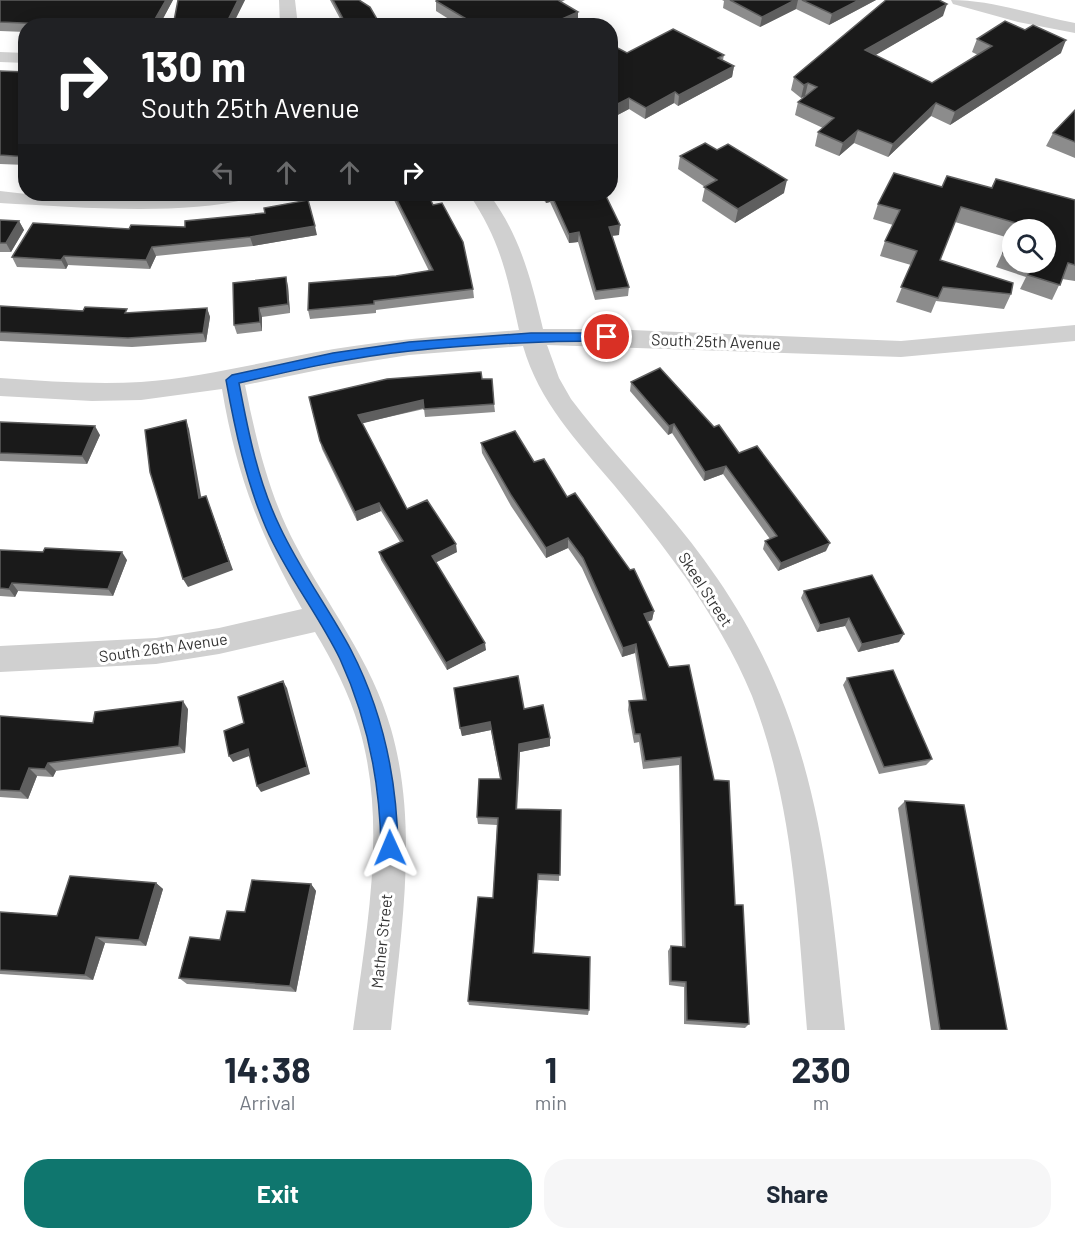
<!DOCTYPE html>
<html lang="en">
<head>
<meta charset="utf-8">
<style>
	:root { --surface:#fff; --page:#f6f6f7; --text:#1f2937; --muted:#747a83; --accent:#0f766e }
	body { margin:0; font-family:Barlow,sans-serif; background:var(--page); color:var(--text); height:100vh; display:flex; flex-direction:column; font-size:22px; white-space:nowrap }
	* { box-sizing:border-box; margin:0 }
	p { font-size:20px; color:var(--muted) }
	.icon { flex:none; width:33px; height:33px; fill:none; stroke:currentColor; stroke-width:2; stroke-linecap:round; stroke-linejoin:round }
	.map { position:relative; height:1030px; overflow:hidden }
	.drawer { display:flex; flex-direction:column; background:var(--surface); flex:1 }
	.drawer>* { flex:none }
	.guide { position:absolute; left:18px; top:18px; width:600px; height:183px; border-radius:24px; box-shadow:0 3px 15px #0003; background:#202124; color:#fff; overflow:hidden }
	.fabs { position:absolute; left:1002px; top:219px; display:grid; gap:12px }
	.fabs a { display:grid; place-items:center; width:54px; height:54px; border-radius:50%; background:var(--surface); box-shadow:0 3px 15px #0003; font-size:30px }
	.pin { position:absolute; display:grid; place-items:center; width:51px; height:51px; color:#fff; margin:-26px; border:3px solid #fff; border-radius:50%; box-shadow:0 2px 6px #0007 }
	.me { position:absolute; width:66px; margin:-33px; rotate:359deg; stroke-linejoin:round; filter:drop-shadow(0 0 4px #0008) }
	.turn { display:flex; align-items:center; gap:21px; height:126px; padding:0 24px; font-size:27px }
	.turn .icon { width:78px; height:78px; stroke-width:2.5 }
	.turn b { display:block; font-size:42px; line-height:51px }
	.lanes { display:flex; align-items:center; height:57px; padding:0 24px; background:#0003; justify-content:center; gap:30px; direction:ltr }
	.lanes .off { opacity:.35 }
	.eta { display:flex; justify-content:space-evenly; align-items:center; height:102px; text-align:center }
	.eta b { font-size:36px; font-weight:700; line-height:42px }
	.primary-button { display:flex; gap:12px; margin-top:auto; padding:12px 24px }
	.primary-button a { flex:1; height:69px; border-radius:24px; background:var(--accent); color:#fff; font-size:24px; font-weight:700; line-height:69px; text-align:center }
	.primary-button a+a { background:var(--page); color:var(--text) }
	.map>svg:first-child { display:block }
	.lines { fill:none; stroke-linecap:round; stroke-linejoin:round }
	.street { fill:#d0d0d0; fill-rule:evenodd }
	.wall { fill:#8c8c8c; fill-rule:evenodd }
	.shaded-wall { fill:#5f5f5f }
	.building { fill:#1a1a1a; stroke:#5f5f5f; stroke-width:1.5 }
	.route { fill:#1a73e8; stroke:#114b97; stroke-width:1.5 }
	.labels { text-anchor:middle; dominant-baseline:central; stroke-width:6; stroke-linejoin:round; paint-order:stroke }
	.street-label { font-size:16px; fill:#333; stroke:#fff }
</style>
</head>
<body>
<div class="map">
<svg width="1075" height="1030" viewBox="0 0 1075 1030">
	<rect width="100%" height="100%" fill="#fff"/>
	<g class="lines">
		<path class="street" d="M279 0H295L298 26H280Z
			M951 0C992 0 1034 15 1075 23V33L1018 22 953 4Z
			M0 52 26 53V63L0 62Z
			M0 191 26 194H251L248 199C178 216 73 207 0 203Z
			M469 194H489C520 235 531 279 543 329H607L901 341 1075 325V341L901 357 547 345 559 378 571 399C617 460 674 514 717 578 816 722 828 862 845 1030H807C798 918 793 802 752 696 735 654 711 615 686 578 663 546 639 515 614 485 577 441 539 402 523 346L409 355 333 367 245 385C256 440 269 495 295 544 327 605 372 661 391 729 419 827 401 930 391 1030H353C366 931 388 825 359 727 349 693 333 662 315 632L219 654 156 664 0 672V646L156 638 219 628 302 609C260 535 236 474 222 389L141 400 92 401 0 396V378C47 381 94 385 141 382 206 377 270 360 334 349 395 339 457 335 519 330 507 275 501 242 469 194Z"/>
	</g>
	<path class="wall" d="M0 0H173L159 26H26V32L0 31Z
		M178 0H245L232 26H173Z
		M330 0H359L381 26H344Z
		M437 0H565L561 2 578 12V23L575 24 577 26H460L436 11V1Z
		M722 0H876L829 25 796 9 760 27 723 8 724 1Z
		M943 16 875 55 932 83 978 55 972 52 977 39 1061 53 950 125 931 116 888 157 854 143 839 156 815 146 818 132 823 128 795 115 798 102 805 96 801 98 791 90 794 77Z
		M610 44 627 53 724 55 723 60 734 66 732 77 678 106 674 103 645 119 629 109 610 119Z
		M0 71 26 72V165L0 164Z
		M1075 110V158L1046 146 1053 133Z
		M717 150 784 193 735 223 702 201 705 187 678 169 680 156Z
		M996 179 1075 200V281L1062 279 1052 300 1020 289 1026 277 996 267 1009 238 955 222 940 260 1011 294 1004 309 936 301 931 313 896 302 911 265 880 256 885 241 893 225 873 219 878 204 991 188ZM1012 230H1046V262H1012Z
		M391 194H428L473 289 474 298 376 310V313L310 319 308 310 396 276 429 271Z
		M539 194H588L619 235 612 236 629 287 628 296 595 300 578 242 569 243 550 202 546 203Z
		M0 220 19 221 24 230 11 252H0Z
		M129 229 317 235 253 246 156 256 150 269 68 265 66 269 17 267 12 257Z
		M288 286 290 313 262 317V331L237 334 234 325Z
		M0 306 128 313 207 308 210 317 206 342 132 347 0 341Z
		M482 379 494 404 495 412 425 417 424 409 362 423 407 509 457 552 436 562 486 650 447 670 381 560 379 552 400 542 381 511 357 521 322 449 309 397Z
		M631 382 714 427 739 453 826 551 778 571 763 549 765 541 770 539 723 474 704 481 672 433 668 435 630 391Z
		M0 422 100 435 87 464 0 461Z
		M481 443 534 462 567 497 654 611 652 620 647 622 735 905 749 1024 745 1028 684 1024V987L669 985 668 951 671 946 682 947 679 765 643 769 639 742 634 743 628 710 629 701 643 700 635 653 622 657 582 568 568 548 546 558 511 506 482 453Z
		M0 550 127 560 113 596 18 591 15 597 0 596Z
		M804 591 899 642 858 652 845 626 817 632 801 598Z
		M847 678 932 759 926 765 879 774 843 685Z
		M454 688 524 709 550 746 520 752 517 809 561 810 559 881 538 880 534 953 589 1010 588 1015 469 1005 468 1001 493 898 497 825 478 824 477 817 500 779 491 730 462 736Z
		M188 709 185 753 56 771 53 777 37 776 28 799 0 797V716L93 723Z
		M905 801 1007 1030H931L898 808Z
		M156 883 163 889 146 946 105 943 93 980 0 974V912L57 916Z
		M311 884 316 891 296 992 187 984 179 978 220 940 245 912Z"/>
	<path class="shaded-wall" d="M166 0H173L159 26H151Z
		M238 0H245L232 26H230L228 20Z
		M795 0H798L796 9 760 27 762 17Z
		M859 0H876L829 25 832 14Z
		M947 4 943 16 862 63 865 50Z
		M578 12V23L572 26 564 18Z
		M1066 40 1061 53 950 125 955 112Z
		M734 66 732 77 678 106 679 95Z
		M808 83 805 96 801 98 804 85Z
		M675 92 674 103 645 119 646 108Z
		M629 98V109L610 119V108Z
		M936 103 931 116 888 157 893 144Z
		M858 130 854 143 839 156 843 143Z
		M787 180 784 193 735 223 738 209Z
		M546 194H551L550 202 546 203Z
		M19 221 24 230 11 252 6 243Z
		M620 225 619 235 608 236 609 227Z
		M315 226 317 235 253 246 250 237Z
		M579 232 578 242 569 243V234Z
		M152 247 156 256 150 269 146 260Z
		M64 256 68 265 66 269 61 260Z
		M286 277 288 286 290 313 288 304Z
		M207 308 210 317 206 342 203 333Z
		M259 308 262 317V331L260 322Z
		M423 400 424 408 360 424 358 415Z
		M186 420 189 429 203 507 199 498Z
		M674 424 672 433 668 435 669 426Z
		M95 426 100 435 87 464 82 456Z
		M726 466 723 474 704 481 705 472Z
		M206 496 233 570 188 587 183 579Z
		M379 503 381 511 357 521 355 512Z
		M568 538V548L546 558V548Z
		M830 543 826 551 778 571 781 563Z
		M456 544 457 552 433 564 432 556Z
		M122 552 127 560 113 596 108 589Z
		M12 583 18 591 15 597 9 589Z
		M654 611 652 620 642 623 644 614Z
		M849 618 845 626 817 632 820 625Z
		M904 634 899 642 858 652 862 644Z
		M485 643 486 650 447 670 446 663Z
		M636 644 635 653 622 657 623 648Z
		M283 681 287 688 310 774 261 792 257 786Z
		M183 701 188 709 185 753 179 746Z
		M490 722 491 730 462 736 460 728Z
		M550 738V746L520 752 517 816 519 744Z
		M248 749 252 755 233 762 229 756Z
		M48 763 56 771 53 777 45 769Z
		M29 768 37 776 28 799 20 791Z
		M156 883 163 889 146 946 139 940Z
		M311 884 316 891 296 992 290 986Z
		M96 937 105 943 93 980 85 975Z"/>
	<path class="building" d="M0 0H166L151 26H91L0 22Z
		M178 0H238L228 20 208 22 207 25 173 26Z
		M333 0H359L370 7 381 26H347Z
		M437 0H558L578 12 564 18 577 26H501L498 24 495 26H478L436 1Z
		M730 0H795L762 17Z
		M802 0H859L832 14Z
		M886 0H939L947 4 865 50 932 83 992 46 977 39 1005 21 1025 30 1033 25 1066 40 955 112 936 103 893 144 858 130 843 143 818 132 834 118 798 102 817 87 808 83 804 85 794 77Z
		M673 29 724 55 718 58 734 66 679 95 675 92 646 108 629 98 610 108V44L627 53Z
		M0 71 26 72V157L0 155Z
		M1075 110V142L1053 133Z
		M705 143 717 150 728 144 787 180 738 209 704 187 717 180 680 156Z
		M894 173 942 187 947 176 992 188 996 179 1075 200V265L1068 263 1060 285 1028 275 1033 262H1046V230H1013L1016 223 961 207 940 260 1013 283 1011 294 943 287 938 298 901 287 917 251 885 241 900 210 878 204Z
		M394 194H428L433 205 442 203 463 242 473 289 374 301V304L308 310 309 283 396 276 433 270Z
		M551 194H588L590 197 605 194 620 225 609 227 629 287 596 291 579 232 569 234Z
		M308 200 315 226 250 237 152 247 146 260 64 256 61 260 12 257 33 223 129 229 131 225 185 227V221L265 213 264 208Z
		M0 220 19 221 6 243H0Z
		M1012 232V255L1003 253Z
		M286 277 288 304 259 308 260 322 234 325 233 283Z
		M0 306 83 311 85 307 127 309 125 313 207 308 203 333 128 338 0 332Z
		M660 368 714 427 719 425 739 453 757 446 830 543 781 563 765 541 777 536 726 466 705 472 674 424 669 426 631 382Z
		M481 372 482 379H492L494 404 424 409 423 400 358 415 407 509 427 500 456 544 432 556 485 643 446 663 379 552 403 541 379 503 355 512 320 441 309 397 387 379Z
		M186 420 199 498 206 496 229 562 183 579 150 472 145 430Z
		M0 422 95 426 82 456 0 453Z
		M515 431 534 462 544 459 567 497 575 493 630 570 634 569 654 611 644 614 669 667 689 665 714 780 729 781 735 905H743L749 1024 687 1020 686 982 671 981V946L685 947 681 757 645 761 640 734H635L629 701 646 700 636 644 623 648 583 558 568 538 546 548 511 495 481 443Z
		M45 548 122 552 108 589 12 583 9 589 0 588V550L43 552Z
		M872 575 904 634 862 644 849 618 820 625 804 591Z
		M893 670 932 759 884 767 847 678Z
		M518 676 524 709 543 705 550 738 519 744 516 809 561 810 560 875 538 874 533 953 590 957 589 1010 468 1001 478 897 493 898 498 818 477 817 479 779H501L490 722 460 728 454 688Z
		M283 681 307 767 257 786 248 749 229 756 224 731 244 723 238 697Z
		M183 701 179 746 48 763 45 769 29 768 20 791 0 790V716L93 723 95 712Z
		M905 801 964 805 1007 1030H940Z
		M70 876 156 883 139 940 96 937 85 975 0 970V912L57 916Z
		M252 880 311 884 290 986 179 978 190 937 220 940 227 911 245 912Z"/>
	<path class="route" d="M531 333H607L613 337 607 341C541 341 476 344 410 351 352 357 295 370 239 383 248 431 258 482 280 527 300 570 329 609 351 650 383 712 397 779 398 848L396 854 390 857 384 854 381 848C380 782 368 720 340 659 318 614 286 574 266 528 246 481 235 430 226 380L232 375 333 353 409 342Z"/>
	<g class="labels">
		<g class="street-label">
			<text transform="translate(716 341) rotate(2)">South 25th Avenue</text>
			<text transform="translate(706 589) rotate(57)">Skeel Street</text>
			<text transform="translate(163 647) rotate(-8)">South 26th Avenue</text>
			<text transform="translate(381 941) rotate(-84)">Mather Street</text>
		</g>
	</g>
</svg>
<div class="fabs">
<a><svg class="icon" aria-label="search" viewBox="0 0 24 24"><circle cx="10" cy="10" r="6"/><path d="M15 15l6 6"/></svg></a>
</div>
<div class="pin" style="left:607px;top:337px;background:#d93025"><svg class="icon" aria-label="arrive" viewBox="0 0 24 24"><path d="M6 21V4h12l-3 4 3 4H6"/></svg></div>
<svg class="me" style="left:390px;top:848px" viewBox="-20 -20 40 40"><path d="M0-17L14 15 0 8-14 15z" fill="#1a73e8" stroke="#fff" stroke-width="4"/></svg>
<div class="guide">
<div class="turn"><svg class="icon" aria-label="right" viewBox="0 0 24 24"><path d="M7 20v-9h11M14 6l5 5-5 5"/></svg><div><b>130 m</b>South 25th Avenue</div></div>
<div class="lanes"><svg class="icon off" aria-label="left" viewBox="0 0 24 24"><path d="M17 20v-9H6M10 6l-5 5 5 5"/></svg><svg class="icon off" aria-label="ahead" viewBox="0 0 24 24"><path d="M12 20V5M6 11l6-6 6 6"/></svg><svg class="icon off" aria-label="ahead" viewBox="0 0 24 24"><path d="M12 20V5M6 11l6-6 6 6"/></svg><svg class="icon" aria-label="right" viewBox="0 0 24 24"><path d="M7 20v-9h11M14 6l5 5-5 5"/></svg></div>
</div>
</div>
<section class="drawer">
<div class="eta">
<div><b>14:38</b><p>Arrival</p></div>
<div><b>1</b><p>min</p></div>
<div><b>230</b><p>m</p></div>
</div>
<div class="primary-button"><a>Exit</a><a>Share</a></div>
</section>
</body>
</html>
